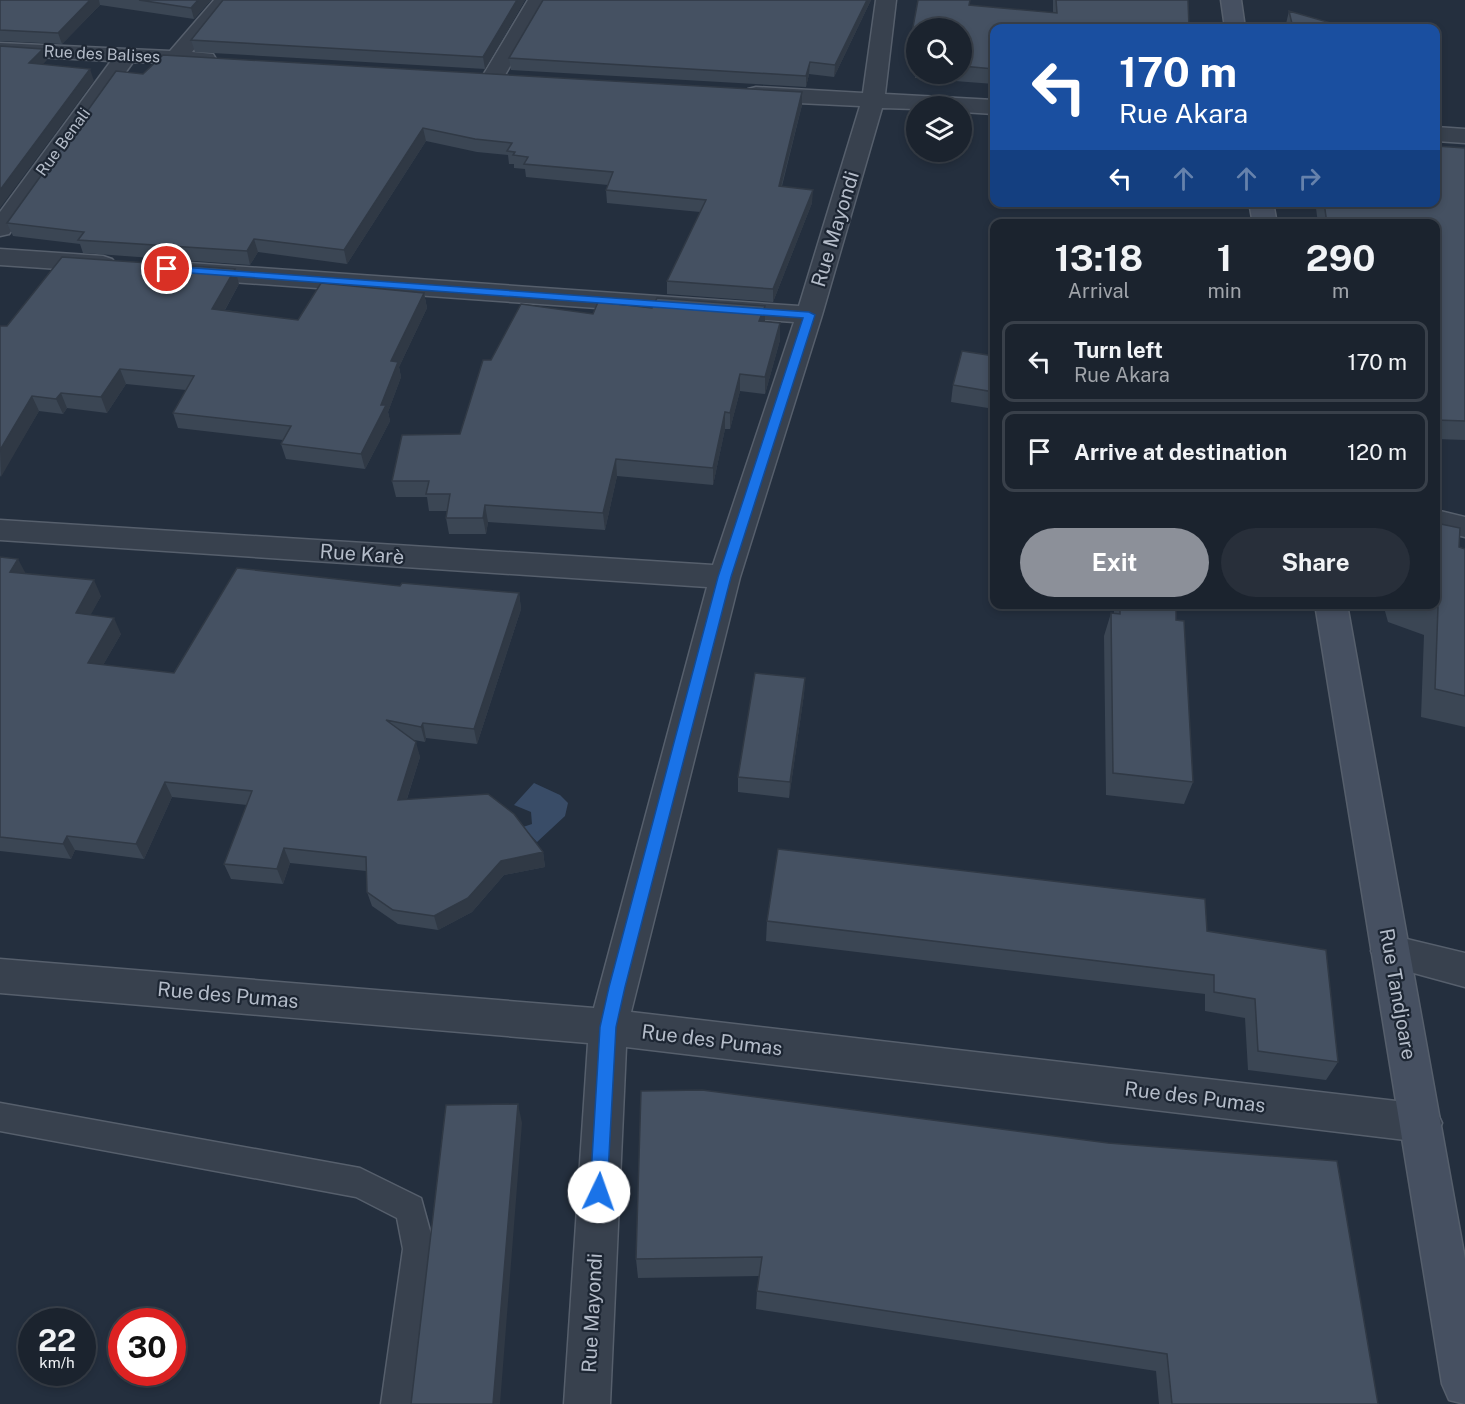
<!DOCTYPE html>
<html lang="en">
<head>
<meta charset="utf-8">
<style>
	:root { --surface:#1b232e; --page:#282f3a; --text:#f1f3f6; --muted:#a0a4aa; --line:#39404a; --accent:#8c9099 }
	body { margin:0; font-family:"Public Sans",sans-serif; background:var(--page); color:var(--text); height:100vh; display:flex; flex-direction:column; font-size:22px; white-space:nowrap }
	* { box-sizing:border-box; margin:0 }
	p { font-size:20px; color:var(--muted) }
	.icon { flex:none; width:33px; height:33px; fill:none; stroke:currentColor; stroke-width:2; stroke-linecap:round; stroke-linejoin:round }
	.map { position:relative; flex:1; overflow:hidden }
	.drawer { position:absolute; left:990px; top:219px; width:450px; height:390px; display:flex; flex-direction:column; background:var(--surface); border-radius:12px; box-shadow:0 3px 9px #0003,0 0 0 2px var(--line) }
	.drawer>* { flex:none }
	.guide { position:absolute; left:990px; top:24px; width:450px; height:183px; border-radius:12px; box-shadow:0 3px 9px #0003,0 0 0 2px var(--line); background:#1a4fa0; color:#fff; overflow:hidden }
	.buttons { position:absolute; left:906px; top:18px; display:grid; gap:12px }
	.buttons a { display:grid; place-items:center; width:66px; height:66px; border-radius:50%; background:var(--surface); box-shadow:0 3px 9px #0003,0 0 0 2px var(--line); font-size:30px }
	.speed { position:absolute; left:18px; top:1308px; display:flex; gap:12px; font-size:30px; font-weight:700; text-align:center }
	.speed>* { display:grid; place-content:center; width:78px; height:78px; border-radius:50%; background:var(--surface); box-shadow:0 3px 9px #0003,0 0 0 2px var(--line); line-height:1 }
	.speed small { font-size:15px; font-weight:400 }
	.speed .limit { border:9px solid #d22; background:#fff; color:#111 }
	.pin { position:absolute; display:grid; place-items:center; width:51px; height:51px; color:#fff; margin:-26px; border:3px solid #fff; border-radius:50%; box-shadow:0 2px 6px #0007 }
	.me { position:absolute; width:66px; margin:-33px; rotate:3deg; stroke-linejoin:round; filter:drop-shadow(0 0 4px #0008) }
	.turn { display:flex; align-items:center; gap:21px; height:126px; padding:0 30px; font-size:27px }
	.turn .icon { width:78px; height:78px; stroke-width:2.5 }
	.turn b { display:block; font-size:42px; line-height:51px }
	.lanes { display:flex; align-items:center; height:57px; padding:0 30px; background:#0003; justify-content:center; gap:30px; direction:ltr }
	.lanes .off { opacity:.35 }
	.eta { display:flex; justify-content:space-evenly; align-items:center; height:102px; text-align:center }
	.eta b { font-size:36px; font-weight:700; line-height:42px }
	.primary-button { display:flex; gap:12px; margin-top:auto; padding:12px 30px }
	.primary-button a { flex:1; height:69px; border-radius:36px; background:var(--accent); color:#fff; font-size:24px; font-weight:700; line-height:69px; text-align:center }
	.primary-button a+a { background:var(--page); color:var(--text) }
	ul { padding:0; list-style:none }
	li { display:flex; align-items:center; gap:18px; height:81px; margin:0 12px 9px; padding:0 18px; border:3px solid var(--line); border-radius:12px }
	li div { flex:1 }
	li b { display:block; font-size:22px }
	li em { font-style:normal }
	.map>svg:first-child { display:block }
	.water { fill:#394c67 }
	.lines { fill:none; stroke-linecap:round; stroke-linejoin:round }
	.lane-casing { stroke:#565f6c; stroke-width:3 }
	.street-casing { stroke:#565f6c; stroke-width:3 }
	.secondary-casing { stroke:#565f6c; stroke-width:3 }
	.lane { fill:#38414e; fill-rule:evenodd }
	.street { fill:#38414e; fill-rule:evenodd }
	.secondary { fill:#465061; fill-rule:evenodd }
	.wall { fill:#3b4654 }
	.shaded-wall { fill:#303945 }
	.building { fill:#455162; stroke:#303945; stroke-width:1.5 }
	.route { fill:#1a73e8; stroke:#114b97; stroke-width:1.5 }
	.labels { text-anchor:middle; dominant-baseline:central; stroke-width:4.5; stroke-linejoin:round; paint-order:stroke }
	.far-street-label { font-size:16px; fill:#b4bcc9; stroke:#1d2633 }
	.street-label { font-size:20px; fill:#b4bcc9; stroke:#1d2633 }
</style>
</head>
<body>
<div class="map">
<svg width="1465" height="1404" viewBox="0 0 1465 1404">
	<rect width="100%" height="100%" fill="#242f3e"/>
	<path class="water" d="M534 783 560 795 568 803 565 816 537 842 523 827 532 824 531 812 514 805Z"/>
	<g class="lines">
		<defs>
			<path id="lane" d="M0 1103 360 1168 421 1198 435 1249 415 1404H381L403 1249 397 1218 356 1197 0 1131Z"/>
			<path id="street" d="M214 0H235L192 52 213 54 216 59 213 64 133 62 9 234 0 236V212L111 61 0 55V43L170 51Z
				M528 0H548L501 82H485L482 77Z
				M876 0H896L885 94 994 100V114L962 112V106H916V109L882 108 822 315 740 577 631 1012 1422 1104 1436 1110 1442 1123 1436 1136 1422 1142 626 1047 610 1404H564L588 1043 0 993V959L594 1008 707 587 0 540V520L713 565 794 322 190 279 181 276 177 271 181 266 190 263 799 306 860 106 756 101 748 99 745 94 748 89 756 87 863 93Z
				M1436 127 1465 129V143L1436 141Z
				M0 249 103 256 112 259 116 264 112 269 103 272 0 265Z
				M1436 510 1465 517V537L1436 530Z
				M1390 935 1465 953V987L1377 963 1371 951 1377 939Z"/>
			<path id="secondary" d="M1221 0H1241L1245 28H1225Z
				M1249 202H1273L1277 224H1253Z
				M1315 604H1347L1465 1259V1404L1449 1400 1442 1384Z"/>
		</defs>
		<use href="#lane" class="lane-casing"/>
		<use href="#street" class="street-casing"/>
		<use href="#secondary" class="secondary-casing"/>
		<use href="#lane" class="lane"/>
		<use href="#street" class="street"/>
		<use href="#secondary" class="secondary"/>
	</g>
	<path class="wall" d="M0 0H211L194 19 100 5 62 44 0 41Z
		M525 0 485 69 195 52 191 40Z
		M871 0 834 77 809 74 806 87 511 70 509 58Z
		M918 0H970L969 5 1053 13V0H1188L1189 28H994V84L915 78 916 61V74H962V28H916V60L909 59 910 43Z
		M1289 11 1339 28H1285Z
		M143 74 802 92V105L782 186 812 203 773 302 667 294V281L700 212 607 203 606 190 608 185 526 177 525 169 514 168V164H509L508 155 477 152 426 141 347 264 258 252 250 265 83 253 80 244 13 236 7 223Z
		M1465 148V440L1436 439V224H1318L1316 208 1317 202H1436Z
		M239 284 225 310 298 320 424 293 427 308 399 367 401 377 388 412 390 421 365 469 286 459 281 444 283 440 178 428 173 413 186 390 126 384 107 413 67 408 63 414 39 411 0 477V326H7Z
		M765 306V321L780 323V340L765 394 740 391 730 429H725L713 485 617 476 605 530 488 522 486 534H449L446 518 447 511H429L427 497H396L392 481 460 434 491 360 593 314 652 308Z
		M994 356V409L951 402 953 385Z
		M1459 547 1465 549V727L1421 717 1424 635 1388 622 1383 604H1436Z
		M0 557 26 574 101 596 90 615 121 634 103 665 174 673 400 586 519 593 521 609 477 744 426 738 425 742 414 740 420 757 407 799 543 852 545 867 504 875 472 912 438 930 398 924 372 906 367 892 366 871 290 863 283 884 231 879 224 864 247 805 172 797 144 859 75 850 71 859 0 851Z
		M1114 604H1176V620L1193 782 1184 804 1106 795 1104 636 1111 613H1114Z
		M805 678 804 694 789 798 738 792V777Z
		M767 921 1207 931 1338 1062 1326 1080 1248 1070 1245 1018 1205 1011V994L766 941Z
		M641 1091 1378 1404H1159L1156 1371 756 1309 757 1291 759 1276 638 1278 636 1259Z"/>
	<path class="shaded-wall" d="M90 0H99L100 5 62 44 58 33Z
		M198 0H211L194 19 191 8Z
		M517 0H525L485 69 483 57Z
		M867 0H871L834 77 835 65Z
		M43 49 47 60 34 74 29 63Z
		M810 62 809 74 806 87V76Z
		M90 69 94 81 0 208V190Z
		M802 92V105L778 199 779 186Z
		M423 128 426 141 347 264 344 250Z
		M813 190 812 203 773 302V289Z
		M254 239 258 252 250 265 247 251Z
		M235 269 239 284 217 324 212 309Z
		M424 293 427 308 399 367 401 377 388 412 390 421 365 469 361 454 381 405 391 361Z
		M765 306V322L759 321Z
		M780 323V340L765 394V377Z
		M120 369 126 384 107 413 101 397Z
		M740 374V391L730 429V413Z
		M61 393 67 408 63 414 56 399Z
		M32 396 39 411 1 477 0 450Z
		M725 412V429L713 485V468Z
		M616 459 617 476 605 530 603 513Z
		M485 505 488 522 486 534 483 518Z
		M18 559 26 574 10 572Z
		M94 580 101 596 83 629 76 613Z
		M519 593 521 609 477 744 474 729Z
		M114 618 121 634 95 679 88 663Z
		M805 678 804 694 789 798 790 782Z
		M423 723 426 738 425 742 421 727Z
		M416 742 420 757 402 814 398 800Z
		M165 782 172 797 144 859 136 844Z
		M67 836 75 850 71 859 63 844Z
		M284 848 290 863 283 884 277 869Z
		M543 852 545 867 504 875 472 912 438 930 434 916 501 861Z
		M518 1104 522 1123 500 1404H493Z"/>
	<path class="building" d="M0 0H90L58 33 0 30Z
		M139 0H198L191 8Z
		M223 0H517L483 57 191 40Z
		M543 0H867L835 65 810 62 806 76 509 58Z
		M918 0H970L969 5 1057 13 1056 0H1188L1189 28H994V69L962 66V28H916V44L910 43Z
		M1289 11 1338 25 1339 28H1293Z
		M0 46 43 49 29 63 90 69 0 190Z
		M163 55 802 92 779 186 813 190 773 289 667 281 706 200 606 190 613 172 524 164 528 157 513 155 515 152 507 151 512 143 475 139 423 128 344 250 254 239 247 251 78 240 84 232 7 223 116 71 143 74Z
		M1436 146 1465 148V421L1436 420V224H1327L1324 202H1436Z
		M62 257 235 269 212 309 298 320 321 283 424 293 391 361 398 362 381 405H386L361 454 281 444 291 426 173 413 194 376 120 369 101 397 61 393 56 399 32 396 0 450V326H7Z
		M657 298 765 306 759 321 780 323 765 377 740 374 730 413 725 412 713 468 616 459 603 513 485 505 483 518H446L450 494H426L429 481H392L402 435 460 434 483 360H491L521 304 593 314 598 302 652 308Z
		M962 351 994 356V392L953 385Z
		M1436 523 1460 528 1459 547 1465 549V696L1435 689 1438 607 1430 604H1436Z
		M0 557 18 559 10 572 94 580 76 613 114 618 88 663 174 673 237 568 400 586 402 583 519 593 474 729 423 723 421 727 386 720 416 742 398 800 488 794 514 814 543 852 501 861 468 898 434 916 393 910 367 892 366 857 284 848 277 869 224 864 252 791 165 782 136 844 67 836 63 844 0 837Z
		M1120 604H1176V620L1184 621 1193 782 1113 773 1111 613 1120 614Z
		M755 673 805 678 790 782 738 777Z
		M778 849 1205 899 1207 931 1326 950 1338 1062 1258 1051 1255 999 1214 992V975L767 921Z
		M702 1090 1108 1143 1337 1161 1378 1404H1172L1167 1354 757 1291 762 1257 636 1259 641 1091Z
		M518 1104 493 1404H411L446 1105Z"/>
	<path class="route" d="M167 266 809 312 815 315 731 577 625 987 616 1027 607 1192 605 1198 599 1200 593 1198 590 1192 600 1027 609 987 718 577 803 318 163 271 161 269Z"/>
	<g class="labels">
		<g class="far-street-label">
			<text transform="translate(102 54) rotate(3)">Rue des Balises</text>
			<text transform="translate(63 142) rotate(-54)">Rue Benali</text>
		</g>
		<g class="street-label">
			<text transform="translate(835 229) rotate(-73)">Rue Mayondi</text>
			<text transform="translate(362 554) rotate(4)">Rue Karè</text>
			<text transform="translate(1398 994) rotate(80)">Rue Tandjoare</text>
			<text transform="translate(228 995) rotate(5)">Rue des Pumas</text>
			<text transform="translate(712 1040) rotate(7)">Rue des Pumas</text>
			<text transform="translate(1195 1097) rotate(7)">Rue des Pumas</text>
			<text transform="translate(592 1313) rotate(-87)">Rue Mayondi</text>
		</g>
	</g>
</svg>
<div class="buttons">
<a><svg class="icon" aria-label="search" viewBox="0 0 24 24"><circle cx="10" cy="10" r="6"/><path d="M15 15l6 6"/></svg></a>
<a><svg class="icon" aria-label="layers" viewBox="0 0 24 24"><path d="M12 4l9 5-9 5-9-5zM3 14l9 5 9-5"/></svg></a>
</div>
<div class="speed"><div>22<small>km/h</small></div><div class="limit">30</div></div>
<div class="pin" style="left:167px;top:269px;background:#d93025"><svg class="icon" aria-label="arrive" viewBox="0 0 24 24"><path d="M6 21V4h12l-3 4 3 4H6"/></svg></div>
<svg class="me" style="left:599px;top:1192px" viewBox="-20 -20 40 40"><circle r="19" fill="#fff"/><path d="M0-13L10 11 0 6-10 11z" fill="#1a73e8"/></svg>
<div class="guide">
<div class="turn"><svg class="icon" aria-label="left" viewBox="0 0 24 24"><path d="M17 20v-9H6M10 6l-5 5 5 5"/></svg><div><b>170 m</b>Rue Akara</div></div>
<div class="lanes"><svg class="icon" aria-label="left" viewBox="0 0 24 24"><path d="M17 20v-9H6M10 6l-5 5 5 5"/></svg><svg class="icon off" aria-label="ahead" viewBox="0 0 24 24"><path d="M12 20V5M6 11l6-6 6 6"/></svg><svg class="icon off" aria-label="ahead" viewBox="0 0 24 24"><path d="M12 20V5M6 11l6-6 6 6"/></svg><svg class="icon off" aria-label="right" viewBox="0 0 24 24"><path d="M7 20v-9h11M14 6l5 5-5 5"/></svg></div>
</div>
<section class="drawer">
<div class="eta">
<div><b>13:18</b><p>Arrival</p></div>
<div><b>1</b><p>min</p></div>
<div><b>290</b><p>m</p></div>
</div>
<ul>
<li><svg class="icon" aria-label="left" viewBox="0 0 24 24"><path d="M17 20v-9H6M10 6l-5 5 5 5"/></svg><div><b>Turn left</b><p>Rue Akara</p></div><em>170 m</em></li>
<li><svg class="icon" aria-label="arrive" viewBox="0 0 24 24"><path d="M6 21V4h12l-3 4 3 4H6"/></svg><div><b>Arrive at destination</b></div><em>120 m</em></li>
</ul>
<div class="primary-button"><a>Exit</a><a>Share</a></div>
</section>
</div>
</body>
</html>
